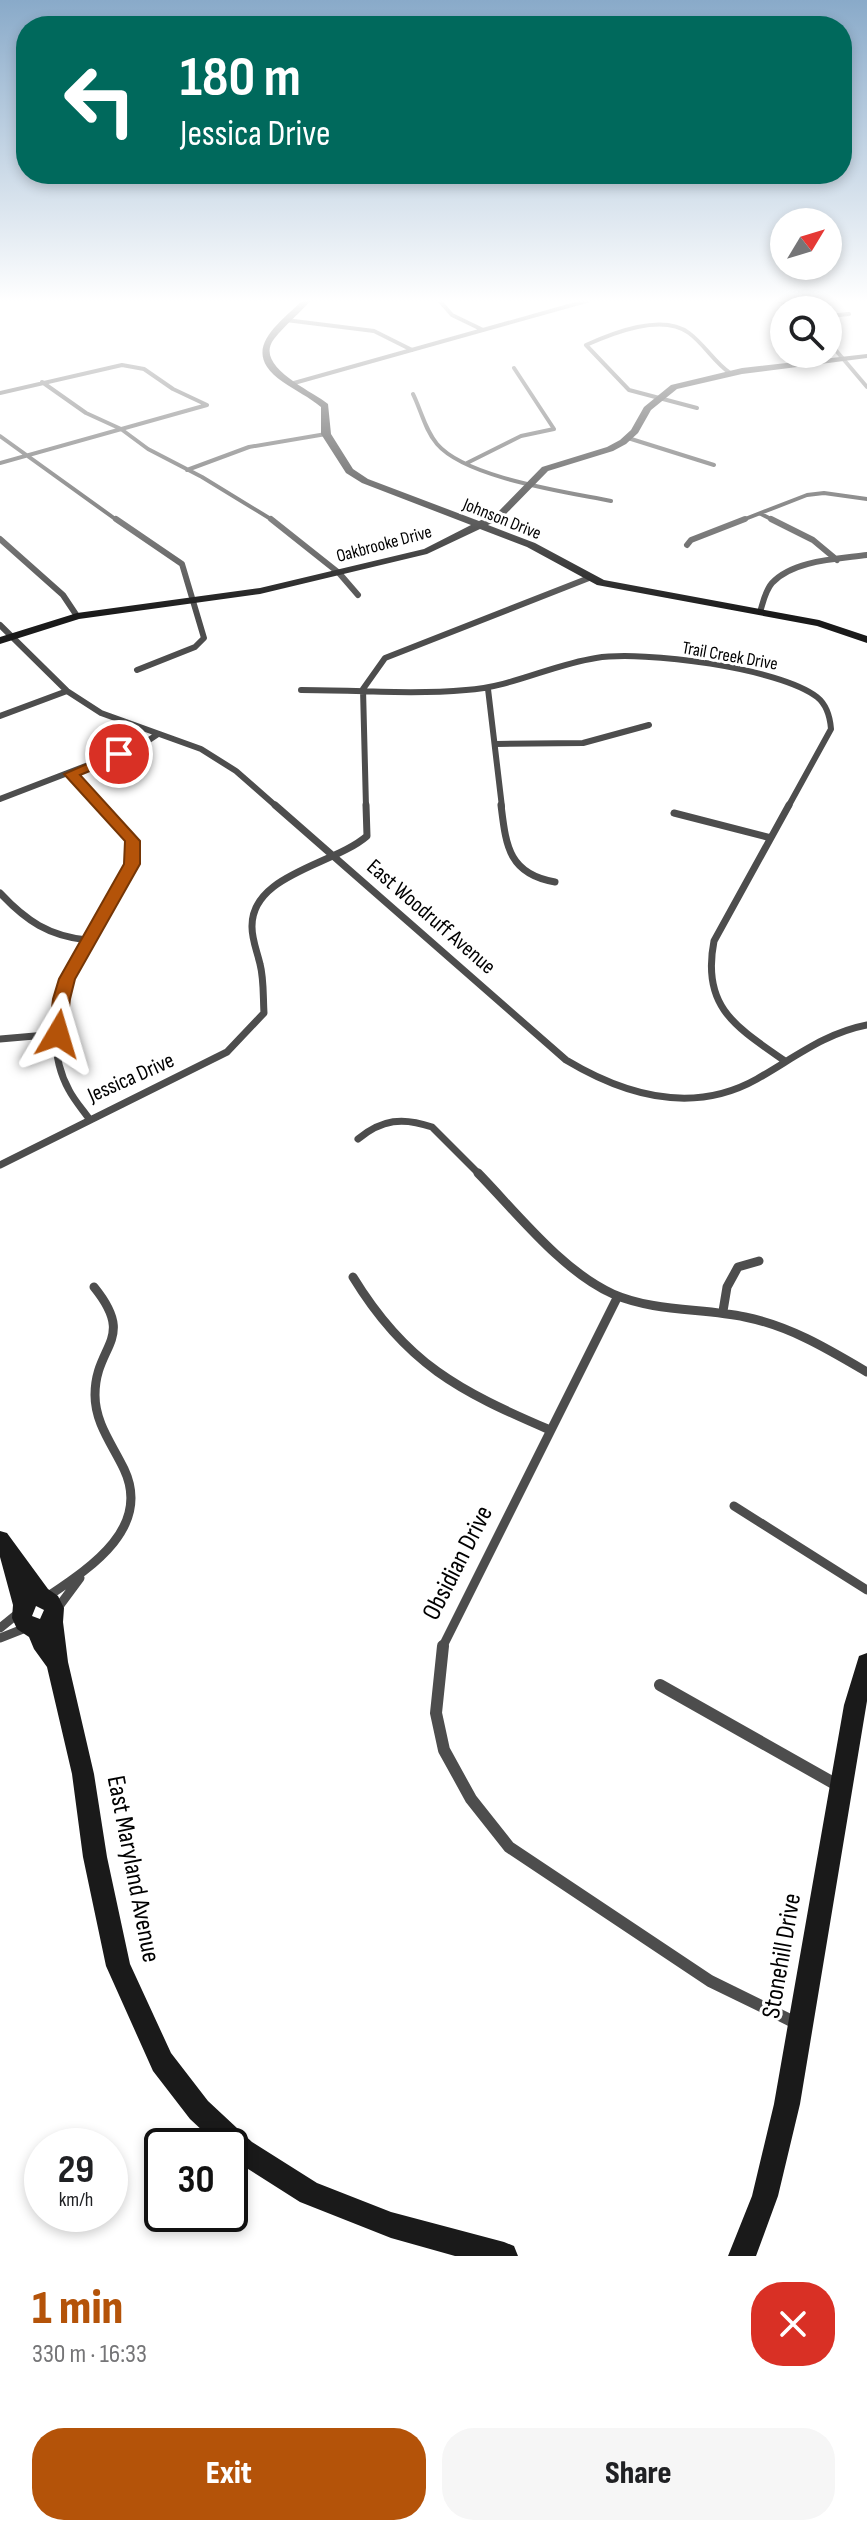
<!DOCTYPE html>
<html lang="en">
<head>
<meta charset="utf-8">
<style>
	:root { --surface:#fff; --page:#f6f6f6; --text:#202124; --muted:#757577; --accent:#b45309 }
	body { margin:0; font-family:"Sofia Sans Condensed",sans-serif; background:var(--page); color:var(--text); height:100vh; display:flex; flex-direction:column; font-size:30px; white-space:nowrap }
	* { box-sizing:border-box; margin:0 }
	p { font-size:26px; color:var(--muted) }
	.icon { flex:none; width:44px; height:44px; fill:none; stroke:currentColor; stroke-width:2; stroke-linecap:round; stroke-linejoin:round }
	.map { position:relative; height:2256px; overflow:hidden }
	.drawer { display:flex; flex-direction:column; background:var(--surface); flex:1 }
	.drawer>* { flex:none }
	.hud { position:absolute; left:16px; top:16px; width:836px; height:168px; border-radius:32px; box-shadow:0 4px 12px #0003; background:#00695c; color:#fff; overflow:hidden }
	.needle { width:52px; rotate:52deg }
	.fabs { position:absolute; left:770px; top:208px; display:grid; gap:16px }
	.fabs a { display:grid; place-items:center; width:72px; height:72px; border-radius:50%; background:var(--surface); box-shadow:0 4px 12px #0003; font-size:40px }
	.speed { position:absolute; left:24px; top:2128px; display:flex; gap:16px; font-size:40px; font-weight:700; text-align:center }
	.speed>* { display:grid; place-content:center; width:104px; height:104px; border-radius:50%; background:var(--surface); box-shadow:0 4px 12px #0003; line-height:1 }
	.speed small { font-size:20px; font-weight:400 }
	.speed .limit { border:4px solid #111; border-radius:12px; background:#fff; color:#111 }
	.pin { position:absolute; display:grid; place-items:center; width:68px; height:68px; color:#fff; margin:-34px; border:4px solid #fff; border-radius:50%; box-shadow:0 2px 8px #0007 }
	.me { position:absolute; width:88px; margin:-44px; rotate:7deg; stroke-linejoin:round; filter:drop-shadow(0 0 6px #0008) }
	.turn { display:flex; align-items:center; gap:28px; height:168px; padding:0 32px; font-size:36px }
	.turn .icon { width:104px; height:104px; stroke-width:2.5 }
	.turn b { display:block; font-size:56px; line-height:68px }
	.round { display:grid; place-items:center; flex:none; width:84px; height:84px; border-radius:32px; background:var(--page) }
	.overview { display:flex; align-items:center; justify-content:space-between; height:136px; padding:0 32px }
	h1 { font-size:48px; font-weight:800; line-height:60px; color:var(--accent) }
	.primary-button { display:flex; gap:16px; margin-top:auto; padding:16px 32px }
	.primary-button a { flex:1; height:92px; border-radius:32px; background:var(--accent); color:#fff; font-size:32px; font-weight:800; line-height:92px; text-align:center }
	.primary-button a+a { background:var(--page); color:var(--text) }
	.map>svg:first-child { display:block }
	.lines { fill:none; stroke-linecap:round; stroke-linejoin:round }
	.street-far4 { stroke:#4d4d4d; stroke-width:4 }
	.street-far3 { stroke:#4d4d4d; stroke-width:6 }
	.street-far2 { stroke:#4d4d4d; stroke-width:7 }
	.street-far1 { stroke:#4d4d4d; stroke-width:9 }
	.street { stroke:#4d4d4d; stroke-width:12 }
	.secondary { fill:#1a1a1a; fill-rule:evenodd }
	.route { fill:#b45309; stroke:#753606; stroke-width:2 }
	.labels { text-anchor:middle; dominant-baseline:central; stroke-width:6; stroke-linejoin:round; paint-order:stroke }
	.far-street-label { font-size:18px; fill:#000; stroke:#fff }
	.street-label { font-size:22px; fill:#000; stroke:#fff }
	.near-street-label { font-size:26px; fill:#000; stroke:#fff }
</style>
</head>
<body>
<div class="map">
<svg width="867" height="2256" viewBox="0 0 867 2256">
	<rect width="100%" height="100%" fill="#fff"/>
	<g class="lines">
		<path class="street-far4" d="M397 298H421
			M437 298 452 315 483 330
			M774 298 801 310
			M828 316 849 314
			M286 320 374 331 412 350
			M828 341 867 387
			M42 382 86 413 121 429 148 449 202 477 274 521
			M294 383 597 298
			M0 393 122 365 144 369 173 389 207 405
			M413 394C421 410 425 430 437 444 466 478 567 492 611 501
			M697 408 629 390 586 345C613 333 662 313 689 333 705 345 714 362 730 373
			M0 436 118 521
			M628 438 714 465
			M0 463 207 405
			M467 463 521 436 554 429 514 368
			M187 470 249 447 326 434
			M761 514 775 521
			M740 521 807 495 824 493 867 499"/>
		<path class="street-far3" d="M116 519 182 564 204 638 195 647 137 670
			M271 519 339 573 358 595
			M771 519 813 540 837 560
			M0 539 63 595 77 616
			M687 545 691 540 745 519
			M760 612C763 603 765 591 772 583 793 560 838 559 867 555
			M0 625 67 691 101 713 201 749 236 771 277 807
			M488 689 502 807
			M301 690C356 690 411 695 466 690 512 687 551 665 596 658 643 650 780 668 817 697 827 705 830 716 831 729L788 807
			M0 716 67 691
			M496 744 583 743 649 725
			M71 774 105 807
			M0 799 143 744 158 734
			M366 807 363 689 385 658 589 578"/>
		<path class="street-far2" d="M275 805 566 1060C626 1096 693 1115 757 1079 794 1058 825 1033 867 1025
			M501 805C506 845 508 874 555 882
			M674 813 771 838
			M0 893C26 921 49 936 87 940
			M0 1039 58 1034
			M785 1061C736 1027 701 1007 714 941L789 805
			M90 1120C83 1110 74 1100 69 1090 33 1025 79 949 113 895 121 882 135 867 132 851 130 833 115 818 103 805
			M358 1139C382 1119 403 1117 432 1127L480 1175
			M0 1165 227 1052 264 1013C263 997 264 979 260 964 257 951 252 940 252 927 251 874 334 865 367 836L366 805"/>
		<path class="street-far1" d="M478 1173C517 1213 562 1271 613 1294 654 1312 703 1308 745 1317 790 1326 828 1349 867 1372
			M353 1277C406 1364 459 1391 550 1430
			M723 1311 727 1287 738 1267 759 1261
			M734 1506 867 1590
			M47 1597C90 1568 152 1528 124 1469 112 1444 95 1423 95 1395 95 1344 137 1340 94 1287
			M57 1609 80 1578
			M0 1628 21 1611
			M0 1638 28 1627
			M442 1648 618 1296"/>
		<path class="street" d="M443 1646 436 1713 444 1750 471 1799 509 1847 710 1981 796 2023
			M660 1685 837 1785"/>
		<path class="secondary" d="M305 298H313C301 312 285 325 274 339 253 366 312 391 328 404L331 434 353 469 368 479 479 521 497 513 542 467 607 447 620 440 631 430 644 407 671 385 742 368 867 354V358L742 374 677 389 651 410 638 433 626 444 613 451 548 471 503 517 488 525 535 543 604 580 819 620 867 636V643L817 626 597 585 527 547 480 529 427 554 260 594 79 619 0 644V637L77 613 260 588 424 549 471 525 362 483 346 473 321 434V407C309 397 296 391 283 382 237 350 279 324 305 298Z
			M0 1531 7 1533 48 1589 58 1596 64 1608 63 1622 68 1662 94 1774 107 1857 130 1964 171 2053 208 2101 252 2142 317 2183 391 2212 504 2242 514 2246 518 2256H455L391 2238 300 2202 234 2160 230 2157V2146H219L190 2119 153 2071 106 1966 83 1857 72 1774 47 1667 34 1649 29 1637 17 1629 12 1618 13 1605 0 1557ZM36 1606 44 1610 40 1619 32 1616Z
			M867 1653V1701L800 2104 778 2196 756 2256H728L752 2196 774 2104 844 1705 859 1656Z"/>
	</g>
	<linearGradient id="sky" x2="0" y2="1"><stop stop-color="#89aac9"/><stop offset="0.49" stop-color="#fff"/><stop offset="1" stop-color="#fff" stop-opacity="0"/></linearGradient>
	<rect width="867" height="614" fill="url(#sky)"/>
	<path class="route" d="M119 750 126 754 124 757 80 775 140 841V864L75 979 70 999 66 1034 58 1040 49 1034 53 999 59 979 124 864 125 841 64 774Z"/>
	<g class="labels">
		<g class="far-street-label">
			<text transform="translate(502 519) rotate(22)">Johnson Drive</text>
			<text transform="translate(384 544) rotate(-15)">Oakbrooke Drive</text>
			<text transform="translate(730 656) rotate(10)">Trail Creek Drive</text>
		</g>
		<g class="street-label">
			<text transform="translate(431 917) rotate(41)">East Woodruff Avenue</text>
			<text transform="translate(131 1078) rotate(-24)">Jessica Drive</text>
		</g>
		<g class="near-street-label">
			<text transform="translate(458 1563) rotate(-63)">Obsidian Drive</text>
			<text transform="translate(133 1869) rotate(79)">East Maryland Avenue</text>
			<text transform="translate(782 1956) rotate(-80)">Stonehill Drive</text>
		</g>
	</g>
</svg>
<div class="fabs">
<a><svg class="needle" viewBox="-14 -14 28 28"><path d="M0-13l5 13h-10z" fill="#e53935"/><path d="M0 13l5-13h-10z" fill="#757577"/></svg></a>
<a><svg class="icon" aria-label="search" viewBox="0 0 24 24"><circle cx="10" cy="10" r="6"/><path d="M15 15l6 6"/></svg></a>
</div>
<div class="speed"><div>29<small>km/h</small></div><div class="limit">30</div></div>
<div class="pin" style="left:119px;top:754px;background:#d93025"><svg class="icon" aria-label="arrive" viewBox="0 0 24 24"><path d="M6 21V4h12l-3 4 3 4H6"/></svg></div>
<svg class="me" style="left:58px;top:1034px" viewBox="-20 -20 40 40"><path d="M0-17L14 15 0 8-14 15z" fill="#b45309" stroke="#fff" stroke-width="4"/></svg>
<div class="hud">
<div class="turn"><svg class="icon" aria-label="left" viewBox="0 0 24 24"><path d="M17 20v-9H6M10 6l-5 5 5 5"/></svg><div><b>180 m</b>Jessica Drive</div></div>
</div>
</div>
<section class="drawer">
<div class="overview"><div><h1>1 min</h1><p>330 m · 16:33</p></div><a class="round" style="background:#d93025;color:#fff"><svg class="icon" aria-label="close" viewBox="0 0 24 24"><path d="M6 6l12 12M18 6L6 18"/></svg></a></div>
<div class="primary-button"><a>Exit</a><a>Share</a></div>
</section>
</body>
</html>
